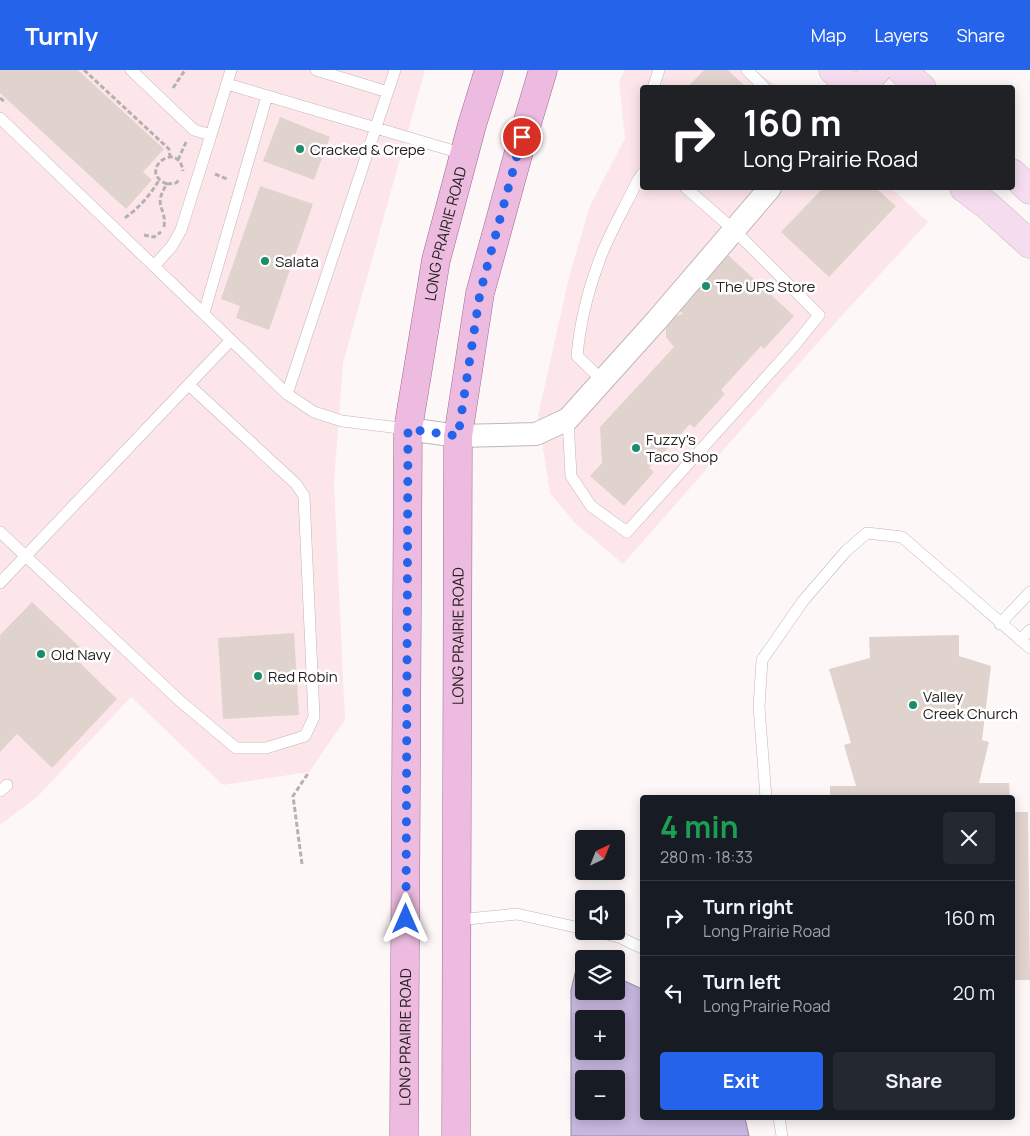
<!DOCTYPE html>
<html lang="en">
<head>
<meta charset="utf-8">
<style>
	:root { --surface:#171b24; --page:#242831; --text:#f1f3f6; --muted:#9ea1a6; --line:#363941; --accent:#2563eb }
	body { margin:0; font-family:Manrope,sans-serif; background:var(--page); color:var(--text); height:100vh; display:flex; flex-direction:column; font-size:19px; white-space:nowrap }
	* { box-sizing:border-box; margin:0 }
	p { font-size:16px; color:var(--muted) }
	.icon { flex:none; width:28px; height:28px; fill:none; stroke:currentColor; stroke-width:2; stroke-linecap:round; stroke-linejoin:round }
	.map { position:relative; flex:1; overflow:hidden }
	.panel { position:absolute; left:640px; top:725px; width:375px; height:325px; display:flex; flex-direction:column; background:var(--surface); border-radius:5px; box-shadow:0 2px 12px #0003 }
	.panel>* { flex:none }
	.top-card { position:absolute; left:640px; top:15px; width:375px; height:105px; border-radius:5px; box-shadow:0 2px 12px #0003; background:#202124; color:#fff; overflow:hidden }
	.needle { width:32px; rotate:43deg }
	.tools { position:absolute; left:575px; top:760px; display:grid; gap:10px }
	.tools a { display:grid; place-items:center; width:50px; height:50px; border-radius:5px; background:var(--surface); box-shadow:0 2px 12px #0003; font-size:25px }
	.pin { position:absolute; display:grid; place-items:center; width:42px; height:42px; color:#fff; margin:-21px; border:2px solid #fff; border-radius:50%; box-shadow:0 1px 5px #0007 }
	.me { position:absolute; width:55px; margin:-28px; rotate:0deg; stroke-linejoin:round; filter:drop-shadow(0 0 4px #0008) }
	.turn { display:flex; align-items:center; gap:18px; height:105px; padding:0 20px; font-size:22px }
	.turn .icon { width:65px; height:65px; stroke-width:2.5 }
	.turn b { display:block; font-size:35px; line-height:42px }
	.round { display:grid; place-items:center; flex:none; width:52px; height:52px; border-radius:5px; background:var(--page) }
	.headline { display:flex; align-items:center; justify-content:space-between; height:85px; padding:0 20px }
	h1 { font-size:30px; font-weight:700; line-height:38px; color:#1e9e55 }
	.button { display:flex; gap:10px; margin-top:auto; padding:10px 20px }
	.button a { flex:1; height:58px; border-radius:5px; background:var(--accent); color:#fff; font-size:20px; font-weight:700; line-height:58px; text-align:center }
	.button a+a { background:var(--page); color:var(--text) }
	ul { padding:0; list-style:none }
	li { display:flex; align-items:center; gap:15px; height:75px; padding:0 20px; border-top:1px solid var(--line) }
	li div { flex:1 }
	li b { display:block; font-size:19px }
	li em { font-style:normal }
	header { display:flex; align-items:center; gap:30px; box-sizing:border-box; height:70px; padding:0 25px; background:var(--accent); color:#fff }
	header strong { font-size:24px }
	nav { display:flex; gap:28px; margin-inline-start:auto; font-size:18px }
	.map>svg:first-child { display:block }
	.built { fill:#fde6e9 }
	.water { fill:#c8b7df; stroke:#978aa6; fill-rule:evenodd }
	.building { fill:#e0d3ce }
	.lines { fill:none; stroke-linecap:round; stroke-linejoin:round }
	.service-casing { stroke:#c2b5b7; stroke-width:12 }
	.minor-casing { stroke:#c2b5b7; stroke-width:24 }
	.secondary-casing { stroke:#c2b5b7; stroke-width:29 }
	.primary-casing { stroke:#9e678f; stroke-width:29 }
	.path { stroke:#b6b1b1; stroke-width:3; stroke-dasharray:5 2.5; stroke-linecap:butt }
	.service { stroke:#fff; stroke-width:11 }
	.minor { stroke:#fff; stroke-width:22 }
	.secondary { stroke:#f5ddef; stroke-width:28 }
	.primary { stroke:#ecbbdf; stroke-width:28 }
	.route { stroke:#2563eb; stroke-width:9; stroke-dasharray:0 16.2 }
	.poi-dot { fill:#1b8c6c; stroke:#fff; stroke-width:2 }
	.labels { text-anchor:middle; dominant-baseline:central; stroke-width:5; stroke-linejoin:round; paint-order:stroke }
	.poi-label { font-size:15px; fill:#262121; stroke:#fff; text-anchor:start }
	.street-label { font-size:15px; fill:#262121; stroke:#fff }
</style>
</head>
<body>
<header>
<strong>Turnly</strong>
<nav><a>Map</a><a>Layers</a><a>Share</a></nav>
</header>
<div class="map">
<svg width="1030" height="1066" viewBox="0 0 1030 1066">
	<rect width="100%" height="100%" fill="#fdf7f8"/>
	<path class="built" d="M0 0H425L343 293 334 413 345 650 309 702 223 715 131 627 38 726 0 755Z
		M625 0H755L778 17 642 18V118H891L928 152 836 252 623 494 575 453 550 423 538 346 570 203 590 136 625 68 619 11Z"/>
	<path class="water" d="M578 891 584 893V921H616V907L642 919V1048H745L749 1066H571V920ZM584 949H616V981H584ZM584 1009H616V1041H584Z"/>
	<path class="building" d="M0 0H78L164 79 143 102 152 110 126 139 0 23Z
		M704 0H728L747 18H687Z
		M280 47 330 67 314 110 263 91Z
		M260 116 313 134 269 260 236 248 240 236 221 229Z
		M823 118H876L896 136 829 207 781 162Z
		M728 185 794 246 764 279 761 276 721 320 725 324 694 358 690 354 649 398 654 402 624 436 590 406 602 393 600 357 674 277 666 267V255L672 247 683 244 678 239Z
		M32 532 88 585 80 593 117 629 52 698 17 664 0 682V565Z
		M294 563 299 645 223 649 218 568Z
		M959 565V586L991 596 982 670 989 672 979 713H1009L1010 728H830V716H856L844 675 851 673 829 599 870 588 869 567Z
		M1012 742H1028L1030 910H1012Z"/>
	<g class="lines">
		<defs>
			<path id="service" d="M131 0 194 60 211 65 181 160 172 176 155 195
				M316 0 388 22
				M747 0 765 18
				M227 14 464 84
				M653 18 659 0
				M0 48 287 324 314 342 342 351 408 359
				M211 65 231 0
				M204 243 267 26
				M603 311 577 286C580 252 589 217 601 186 611 160 626 135 638 110L642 104
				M287 324 395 0
				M568 349 571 406 591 436 627 462 794 276 819 245 734 160 686 118
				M0 462 180 631 236 678H266L305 666 314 647 304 426 296 414 189 315
				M0 513 231 270
				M1000 554 1030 522
				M1020 570 1030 560
				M0 721 7 715
				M766 728 759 637 762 590 803 531 846 481 867 463 902 467 1030 578
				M457 850 517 844 584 859
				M594 861 619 867 642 878
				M779 1048 782 1066"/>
			<path id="minor" d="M408 359 458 366 536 364 568 349 657 250 770 118"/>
			<path id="secondary" d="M833 0 852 18
				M901 0 922 18
				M860 18 877 0
				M1012 103 1030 120
				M964 118 988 136 1030 174"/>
			<g id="primary">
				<path id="s1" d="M404 1066 408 359 436 190 472 55 489 0"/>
				<path id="s2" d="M456 1066 458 366 480 223 523 67 543 0"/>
			</g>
		</defs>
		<use href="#service" class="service-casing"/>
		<use href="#minor" class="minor-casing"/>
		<use href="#secondary" class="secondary-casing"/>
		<use href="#primary" class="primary-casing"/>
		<path class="path" d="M84 0 169 79 170 87
			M173 18 185 0
			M0 28 6 33
			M178 90 186 72
			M215 104 227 109
			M167 114C136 102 178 68 183 101
			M127 148 126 147C139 138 151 124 159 110
			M164 157C167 137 152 137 167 114L176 113 180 109
			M144 165 154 167 161 162
			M302 794 293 726 309 702"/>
		<use href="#service" class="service"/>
		<use href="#minor" class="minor"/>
		<use href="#secondary" class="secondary"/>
		<use href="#primary" class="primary"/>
	</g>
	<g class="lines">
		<path class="route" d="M406 849 408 359 458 366 480 223 522 67"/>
	</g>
	<g class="poi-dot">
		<circle cx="300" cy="79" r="5"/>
		<circle cx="265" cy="191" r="5"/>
		<circle cx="706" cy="216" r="5"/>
		<circle cx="636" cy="378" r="5"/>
		<circle cx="41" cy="584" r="5"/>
		<circle cx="258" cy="606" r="5"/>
		<circle cx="913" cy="635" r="5"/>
	</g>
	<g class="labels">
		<g class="poi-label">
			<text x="310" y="79">Cracked &amp; Crepe</text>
			<text x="275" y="191">Salata</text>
			<text x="716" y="216">The UPS Store</text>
			<text x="646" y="369">Fuzzy's<tspan x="646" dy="17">Taco Shop</tspan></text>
			<text x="51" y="584">Old Navy</text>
			<text x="268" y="606">Red Robin</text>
			<text x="923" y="626">Valley<tspan x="923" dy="17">Creek Church</tspan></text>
		</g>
		<g class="street-label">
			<text stroke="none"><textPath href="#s1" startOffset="906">LONG PRAIRIE ROAD</textPath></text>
			<text stroke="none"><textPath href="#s2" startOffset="500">LONG PRAIRIE ROAD</textPath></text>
			<text stroke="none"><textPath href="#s1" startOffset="99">LONG PRAIRIE ROAD</textPath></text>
		</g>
	</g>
</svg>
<div class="tools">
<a><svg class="needle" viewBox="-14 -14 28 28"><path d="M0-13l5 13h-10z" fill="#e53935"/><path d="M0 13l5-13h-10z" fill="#9ea1a6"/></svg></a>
<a><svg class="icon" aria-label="sound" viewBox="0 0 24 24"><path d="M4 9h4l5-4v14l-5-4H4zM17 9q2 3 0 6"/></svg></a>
<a><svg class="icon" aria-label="layers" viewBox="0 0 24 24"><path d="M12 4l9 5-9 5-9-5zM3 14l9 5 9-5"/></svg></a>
<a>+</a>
<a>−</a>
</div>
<div class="pin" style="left:522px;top:67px;background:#d93025"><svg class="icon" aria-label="arrive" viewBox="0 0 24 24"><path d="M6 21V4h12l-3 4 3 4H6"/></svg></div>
<svg class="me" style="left:406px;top:849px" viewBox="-20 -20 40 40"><path d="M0-17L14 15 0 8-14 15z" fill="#2563eb" stroke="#fff" stroke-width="4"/></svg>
<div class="top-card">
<div class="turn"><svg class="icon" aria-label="right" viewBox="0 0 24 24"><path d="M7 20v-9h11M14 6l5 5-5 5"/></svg><div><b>160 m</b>Long Prairie Road</div></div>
</div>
<section class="panel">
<div class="headline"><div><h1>4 min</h1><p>280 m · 18:33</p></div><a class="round"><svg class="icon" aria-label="close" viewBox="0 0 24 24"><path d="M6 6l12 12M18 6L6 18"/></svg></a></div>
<ul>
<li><svg class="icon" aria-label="right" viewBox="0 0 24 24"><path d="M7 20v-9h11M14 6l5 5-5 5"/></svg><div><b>Turn right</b><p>Long Prairie Road</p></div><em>160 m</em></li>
<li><svg class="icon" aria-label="left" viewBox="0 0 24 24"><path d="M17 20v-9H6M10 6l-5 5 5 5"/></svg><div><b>Turn left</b><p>Long Prairie Road</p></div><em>20 m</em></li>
</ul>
<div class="button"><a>Exit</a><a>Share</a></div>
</section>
</div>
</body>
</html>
